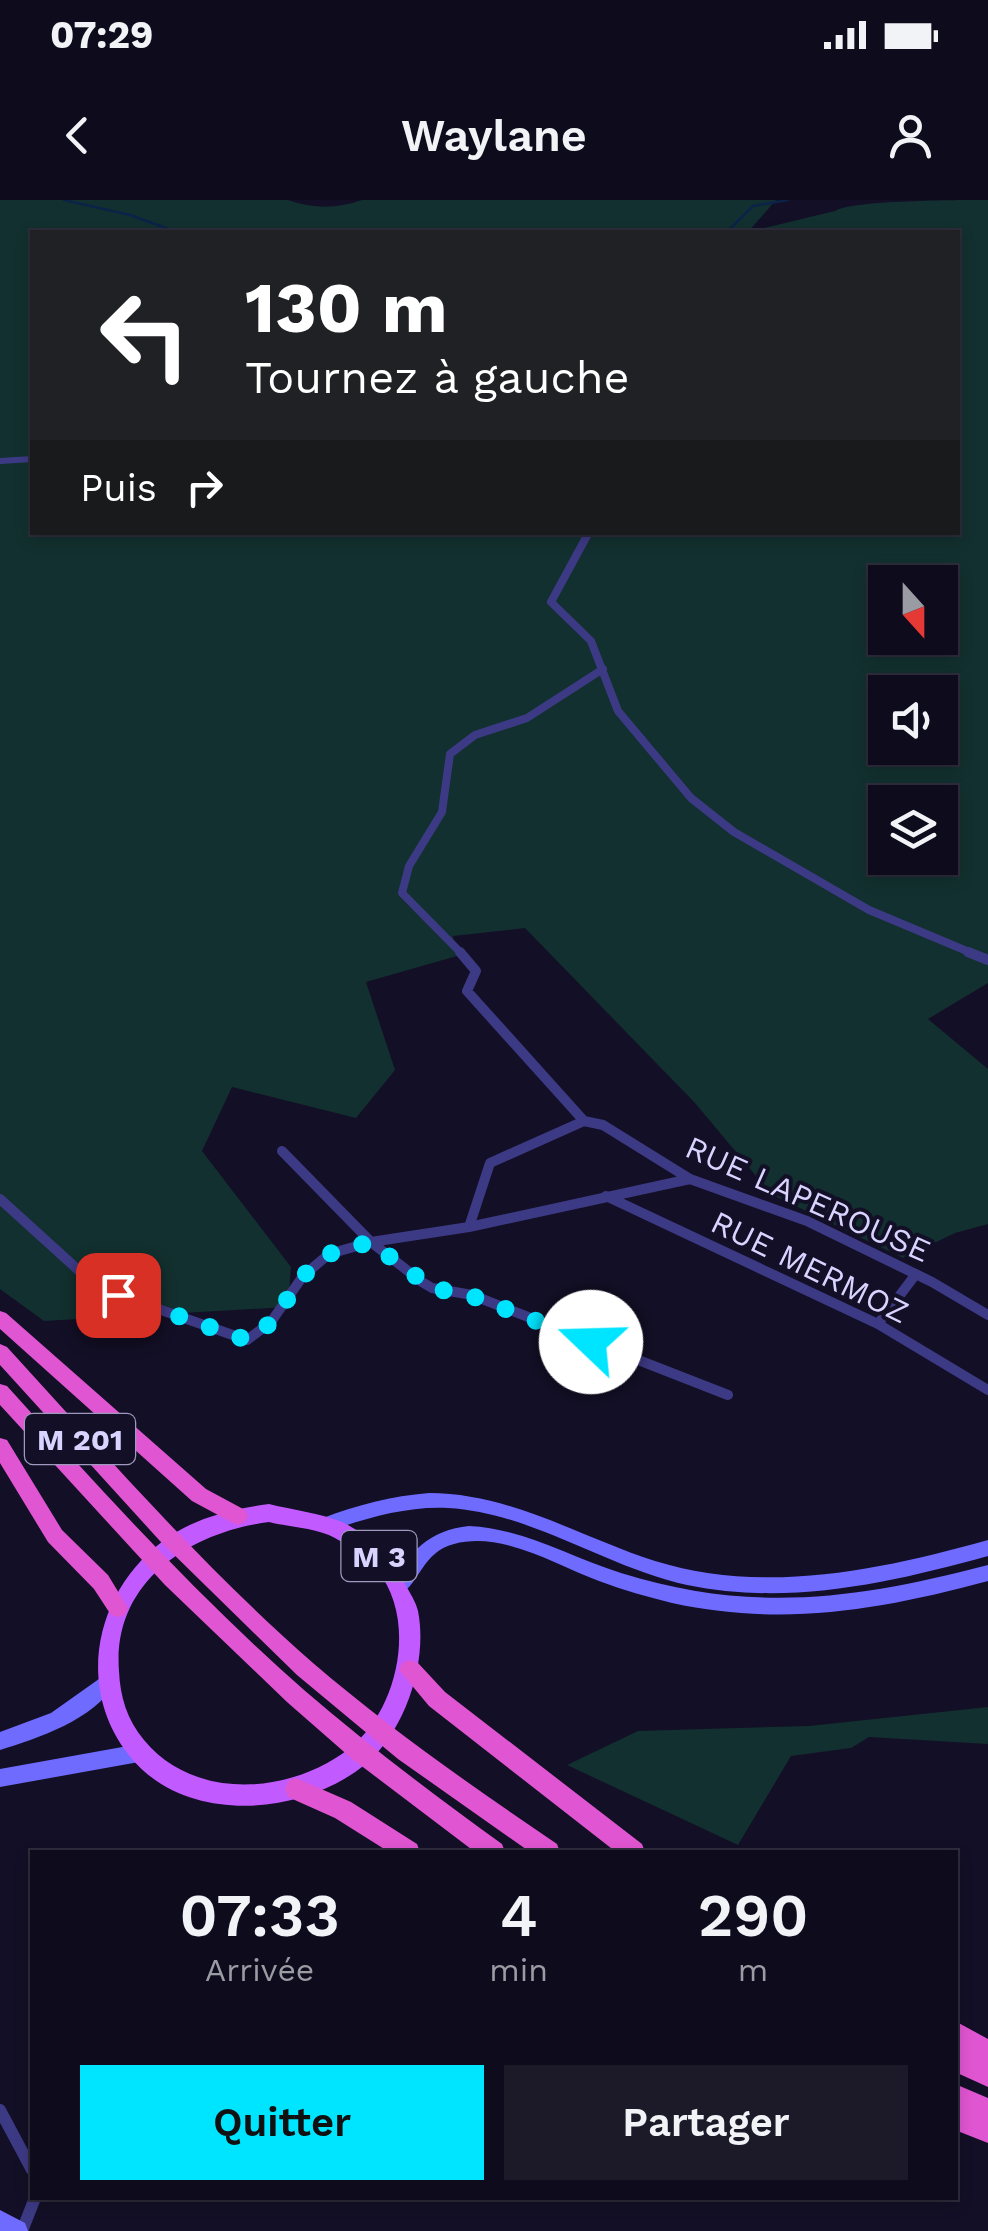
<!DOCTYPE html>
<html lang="fr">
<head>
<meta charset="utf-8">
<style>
	:root { --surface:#0e0b1c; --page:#1c1929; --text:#f1f3f6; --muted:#9b9ba3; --line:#2e2b3b; --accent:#00e5ff }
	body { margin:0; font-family:"Work Sans",sans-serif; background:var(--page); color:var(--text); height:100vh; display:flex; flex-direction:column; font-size:38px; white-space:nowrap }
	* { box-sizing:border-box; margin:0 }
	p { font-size:32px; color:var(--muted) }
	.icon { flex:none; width:55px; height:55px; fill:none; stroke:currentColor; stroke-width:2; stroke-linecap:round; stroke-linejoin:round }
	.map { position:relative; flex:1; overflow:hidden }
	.details { position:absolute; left:30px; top:1650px; width:928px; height:350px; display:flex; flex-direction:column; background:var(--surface); border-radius:0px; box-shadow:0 5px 15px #0003,0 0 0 2px var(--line) }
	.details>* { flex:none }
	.guide { position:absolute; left:30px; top:30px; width:930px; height:305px; border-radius:0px; box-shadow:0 5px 15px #0003,0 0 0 2px var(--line); background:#202124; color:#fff; overflow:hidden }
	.needle { width:65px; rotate:159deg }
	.controls { position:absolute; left:868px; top:365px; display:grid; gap:20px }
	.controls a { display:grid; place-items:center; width:90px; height:90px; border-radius:0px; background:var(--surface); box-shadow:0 5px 15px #0003,0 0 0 2px var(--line); font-size:50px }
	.pin { position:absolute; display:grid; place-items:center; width:85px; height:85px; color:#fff; margin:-42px; border-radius:20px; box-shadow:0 5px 15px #0006 }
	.me { position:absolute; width:110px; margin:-55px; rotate:291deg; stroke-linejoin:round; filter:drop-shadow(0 0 8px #0008) }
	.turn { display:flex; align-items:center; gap:35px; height:210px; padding:0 50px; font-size:45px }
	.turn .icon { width:130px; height:130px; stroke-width:2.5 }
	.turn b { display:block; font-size:70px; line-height:85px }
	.then { display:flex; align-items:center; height:95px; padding:0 50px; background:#0003; gap:20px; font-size:38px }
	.eta { display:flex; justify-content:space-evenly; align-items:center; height:170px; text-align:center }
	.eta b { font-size:60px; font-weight:600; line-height:70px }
	.action { display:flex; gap:20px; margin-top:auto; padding:20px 50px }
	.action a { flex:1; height:115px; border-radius:0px; background:var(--accent); color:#111; font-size:40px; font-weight:600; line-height:115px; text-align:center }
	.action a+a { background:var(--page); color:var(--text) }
	.status { display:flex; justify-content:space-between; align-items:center; height:70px; padding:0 50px; background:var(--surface); direction:ltr }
	.status svg { height:28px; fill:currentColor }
	header { display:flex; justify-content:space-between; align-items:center; height:130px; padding:0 50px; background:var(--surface); font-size:45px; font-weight:600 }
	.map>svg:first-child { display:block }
	.green { fill:#12302f; fill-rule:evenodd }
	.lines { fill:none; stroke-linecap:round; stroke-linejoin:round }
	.stream { stroke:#0c2248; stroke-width:2.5 }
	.minor-far3 { stroke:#3d3a85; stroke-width:6 }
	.minor-far2 { stroke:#3d3a85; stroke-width:8 }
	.minor-far1 { stroke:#3d3a85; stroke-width:10 }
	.minor { stroke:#3d3a85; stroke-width:12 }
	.secondary { fill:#6f6bff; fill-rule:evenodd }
	.primary { fill:#c25bff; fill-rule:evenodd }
	.trunk { fill:#e055d1; fill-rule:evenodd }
	.route { stroke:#00e5ff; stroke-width:18; stroke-dasharray:0 32.4 }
	.labels { text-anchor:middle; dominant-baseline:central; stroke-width:8; stroke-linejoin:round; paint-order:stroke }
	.shield { fill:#130f26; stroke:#9e99be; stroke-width:2.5 }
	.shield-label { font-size:30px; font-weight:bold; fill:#d9d4ff }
	.street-label { font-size:32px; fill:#d9d4ff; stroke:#130f26 }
</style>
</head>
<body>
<div class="status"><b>07:29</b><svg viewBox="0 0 49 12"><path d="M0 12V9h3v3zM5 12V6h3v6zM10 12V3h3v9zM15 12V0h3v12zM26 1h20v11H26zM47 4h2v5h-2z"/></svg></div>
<header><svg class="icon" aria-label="back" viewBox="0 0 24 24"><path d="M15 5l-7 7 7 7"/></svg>Waylane<svg class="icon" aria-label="person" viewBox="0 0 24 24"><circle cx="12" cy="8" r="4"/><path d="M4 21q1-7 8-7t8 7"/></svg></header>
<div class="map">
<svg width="988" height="2031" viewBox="0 0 988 2031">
	<rect width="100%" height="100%" fill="#130f26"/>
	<path class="green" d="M0 0H288C314 9 336 9 362 0H776L748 32 835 11C852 0 958 0 988 0V783L928 819 988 869V1024L955 1033 903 1058 771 994 695 903 525 728 453 736 457 756 366 782 395 870 356 918 232 887 202 951 291 1067 288 1107 44 1121 0 1089ZM32 32H958V332H32ZM885 382H940V438H885ZM885 492H940V548H885ZM885 602H940V658H885Z
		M988 1507V1544L869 1537 851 1548 791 1556 738 1645 567 1565 638 1531 809 1526Z"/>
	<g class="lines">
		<path class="stream" d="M64 0 130 15 177 32
			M727 32 753 6 788 0"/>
		<path class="minor-far3" d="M0 261 32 259"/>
		<path class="minor-far2" d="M589 332 551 402 591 441 618 511 691 598 734 632 869 710 974 754
			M462 754 402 693 409 666 442 612 450 554 475 535 527 518 603 469"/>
		<path class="minor-far1" d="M460 752 476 771 467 791 584 921 603 925 690 979 807 1021 932 1082 988 1115
			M968 752 988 760
			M282 951 371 1042 422 1082 432 1088 472 1095 728 1195
			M606 996 878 1124 988 1190
			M0 999 86 1077 118 1095 247 1140 271 1122 303 1076 329 1054 371 1042 469 1027 690 979
			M469 1027 490 963 584 921
			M878 1124 916 1074"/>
		<path class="minor" d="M0 1910 32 1970
			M22 2031 35 1998"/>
		<path class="secondary" d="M429 1293C510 1293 580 1337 655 1361 765 1395 880 1370 988 1340V1356C890 1383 789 1406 687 1385 605 1367 533 1313 448 1308 407 1306 367 1318 329 1331L323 1328 320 1323 323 1318C357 1305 392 1296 429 1293Z
			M469 1326C525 1329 569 1357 621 1373 752 1414 858 1399 988 1365V1381C880 1410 783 1427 672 1403 648 1397 623 1390 599 1381 555 1365 503 1331 454 1344 422 1352 419 1385 400 1394L394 1392 391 1386C408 1352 430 1330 469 1326Z
			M106 1474 112 1477 115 1483C96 1519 36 1539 0 1550V1532L51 1513Z
			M139 1544 146 1547 148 1553 146 1559 139 1562 0 1587V1569Z
			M0 2010 25 2023 28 2031H0Z"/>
		<path class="primary" d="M269 1304C293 1310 320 1313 342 1322 354 1327 383 1348 392 1357 397 1364 401 1376 405 1384 410 1393 416 1402 418 1411 428 1461 406 1529 367 1563 303 1617 183 1626 128 1554 75 1486 96 1391 163 1341 193 1318 232 1309 269 1304ZM269 1322C289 1327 317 1328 335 1338 348 1345 368 1359 377 1370 418 1420 398 1510 350 1548 292 1594 195 1602 144 1540 127 1520 120 1496 119 1471 112 1381 191 1332 269 1322Z"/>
		<path class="trunk" d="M0 1111 6 1113 206 1289 245 1310 248 1316 245 1322 238 1325 231 1322 192 1301 0 1129Z
			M0 1144 7 1147C106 1255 202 1366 313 1463 390 1529 473 1587 557 1644L560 1652H530L398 1559 297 1475 160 1341 0 1165Z
			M0 1184 7 1186C102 1291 198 1397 304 1490 368 1545 434 1595 502 1644L505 1652H475L351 1558 287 1502 165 1385 0 1205Z
			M0 1238 7 1240 62 1330 108 1375 128 1408 125 1415 118 1417 111 1415 94 1389 48 1342 0 1263Z
			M410 1460 418 1463 445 1492 642 1644 645 1652H616L429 1506 399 1470 402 1463Z
			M296 1578 351 1602 417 1644 420 1652H389L335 1618 288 1597 285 1589 288 1581Z
			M955 1821 988 1839V1887L955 1872Z
			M955 1884 988 1898V1943L955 1930Z"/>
	</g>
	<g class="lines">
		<path class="route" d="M118 1095 247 1140 272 1122 303 1076 329 1054 370 1042 432 1088 472 1096 591 1142"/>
	</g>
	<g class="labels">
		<g class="shield">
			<rect x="25" y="1214" width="110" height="50" rx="8"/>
			<rect x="341.5" y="1331" width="75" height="50" rx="8"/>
		</g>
		<g class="shield-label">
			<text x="80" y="1239">M 201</text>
			<text x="379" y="1356">M 3</text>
		</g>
		<g class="street-label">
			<text transform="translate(808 999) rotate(24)">RUE LAPEROUSE</text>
			<text transform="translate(810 1067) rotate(26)">RUE MERMOZ</text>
		</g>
	</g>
</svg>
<div class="controls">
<a><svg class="needle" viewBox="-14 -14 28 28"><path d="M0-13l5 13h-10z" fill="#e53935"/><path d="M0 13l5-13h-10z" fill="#9b9ba3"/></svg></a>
<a><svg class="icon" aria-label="sound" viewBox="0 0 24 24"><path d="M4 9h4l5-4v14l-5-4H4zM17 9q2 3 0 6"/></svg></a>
<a><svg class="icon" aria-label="layers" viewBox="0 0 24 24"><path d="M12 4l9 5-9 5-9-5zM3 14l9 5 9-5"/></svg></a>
</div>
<div class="pin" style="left:118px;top:1095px;background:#d93025"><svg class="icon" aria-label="arrive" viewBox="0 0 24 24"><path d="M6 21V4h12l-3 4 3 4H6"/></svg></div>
<svg class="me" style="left:591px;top:1142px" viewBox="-20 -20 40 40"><circle r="19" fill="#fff"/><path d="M0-13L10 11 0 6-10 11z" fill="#00e5ff"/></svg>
<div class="guide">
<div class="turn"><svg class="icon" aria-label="left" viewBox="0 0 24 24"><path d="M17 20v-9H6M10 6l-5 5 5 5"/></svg><div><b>130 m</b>Tournez à gauche</div></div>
<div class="then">Puis<svg class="icon" aria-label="right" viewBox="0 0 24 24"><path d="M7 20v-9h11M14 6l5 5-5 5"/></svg></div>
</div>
<section class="details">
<div class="eta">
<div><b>07:33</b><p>Arrivée</p></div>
<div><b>4</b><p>min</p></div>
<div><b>290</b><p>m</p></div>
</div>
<div class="action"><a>Quitter</a><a>Partager</a></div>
</section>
</div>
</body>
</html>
